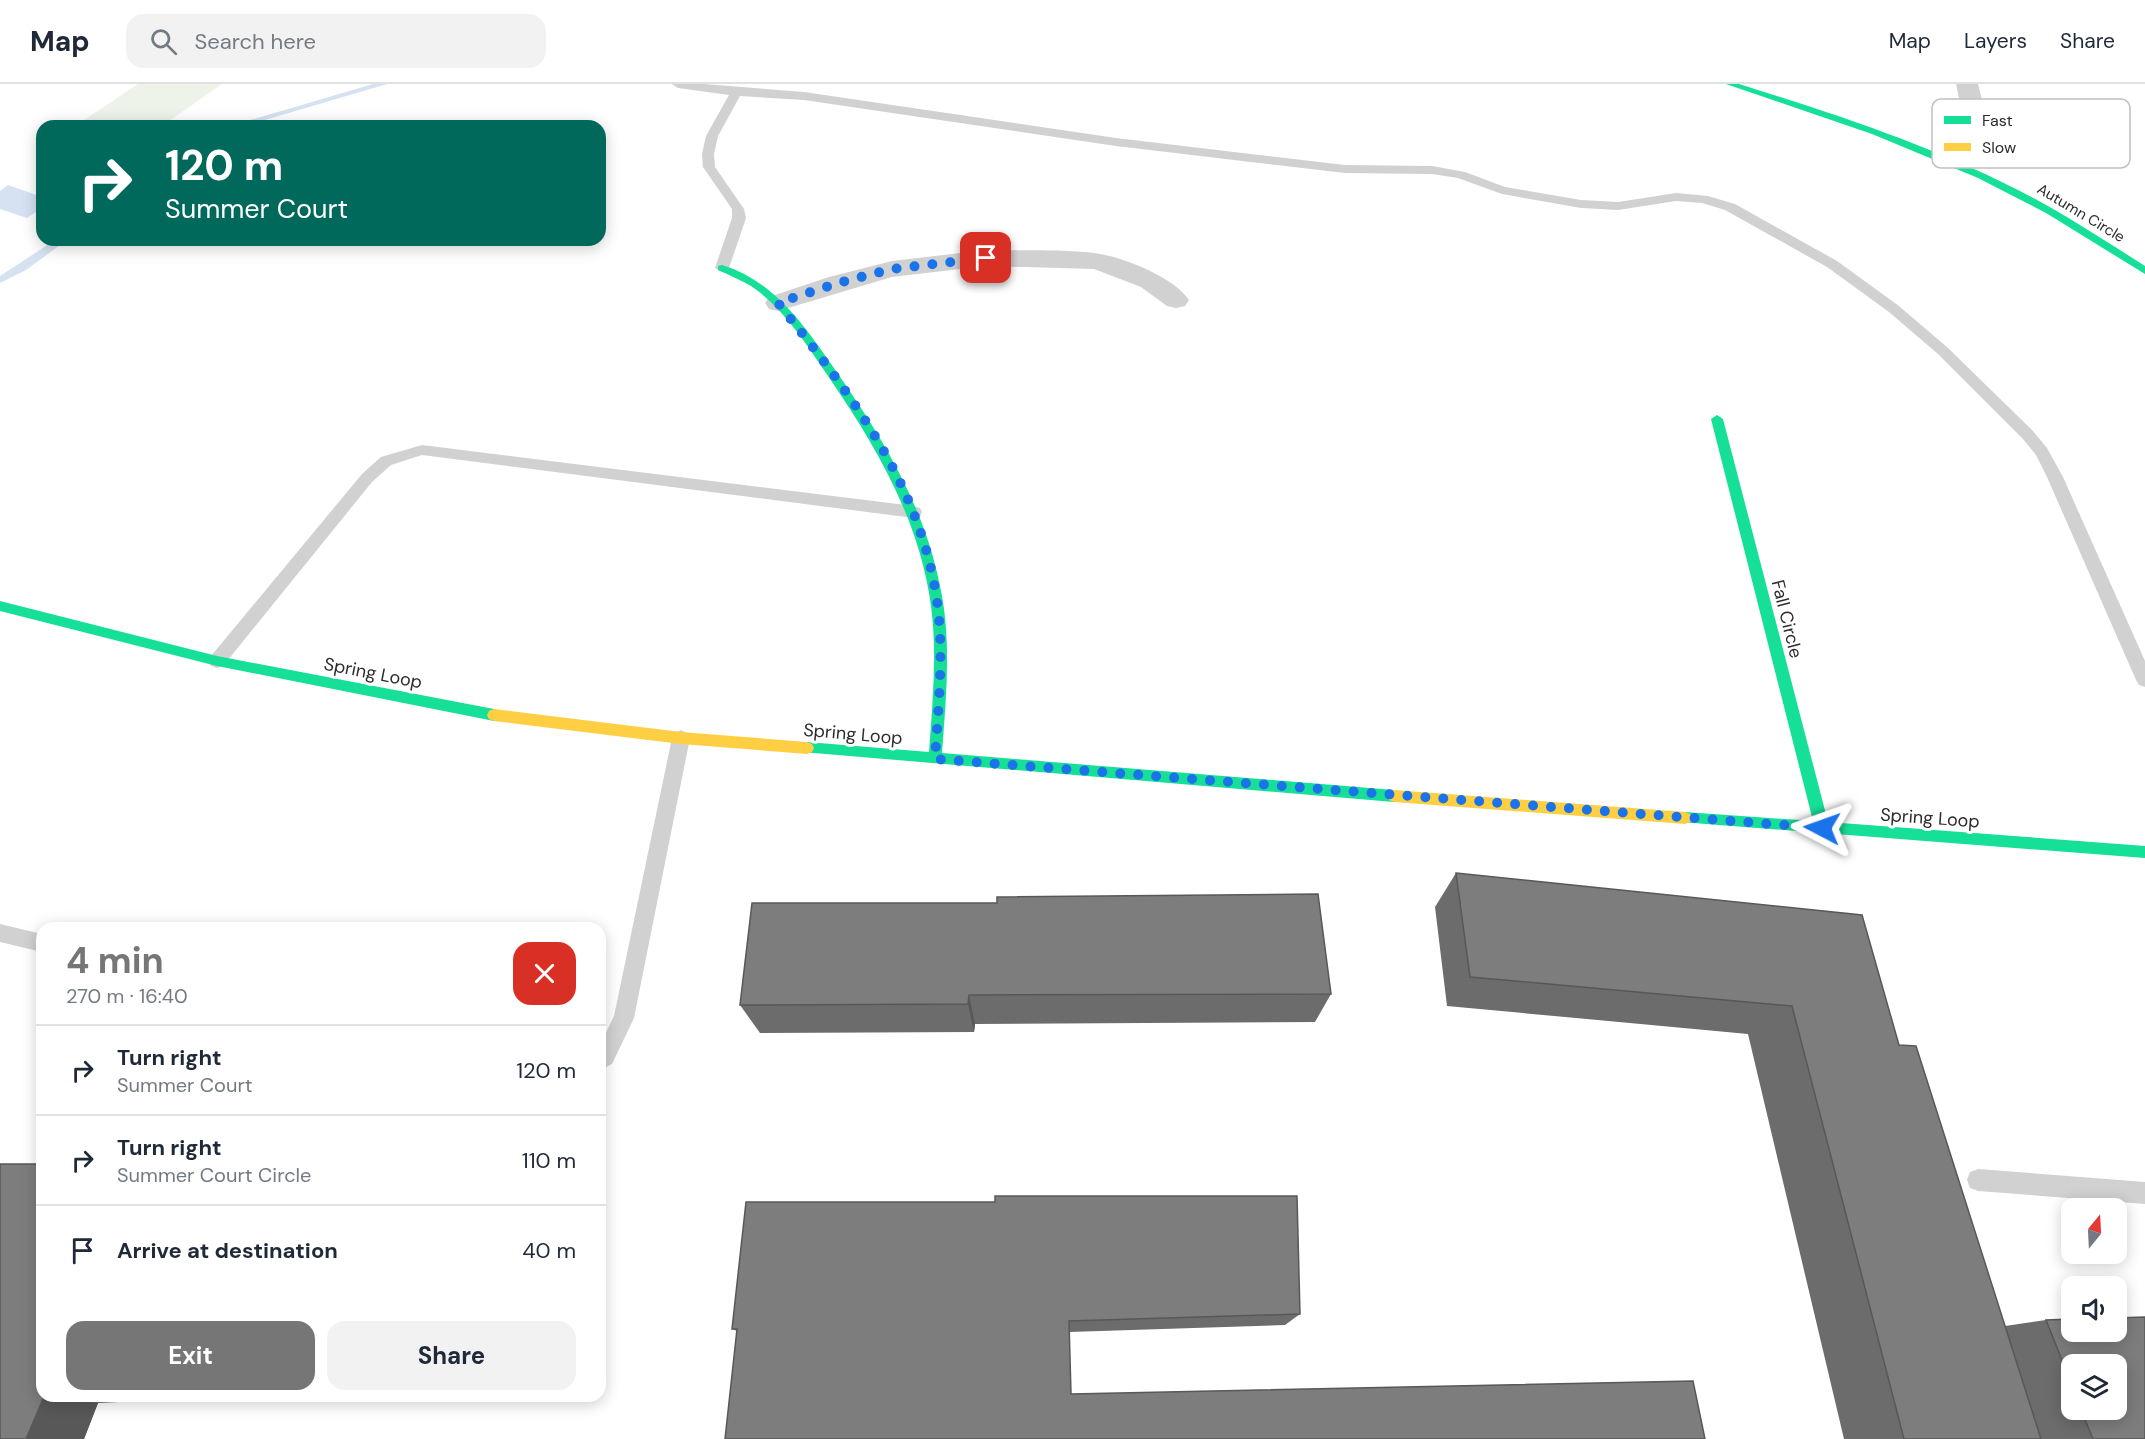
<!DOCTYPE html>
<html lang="en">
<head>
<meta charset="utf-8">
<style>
	:root { --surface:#fff; --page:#f2f2f3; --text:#1f2937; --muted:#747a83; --line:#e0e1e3; --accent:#767676 }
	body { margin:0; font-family:"DM Sans",sans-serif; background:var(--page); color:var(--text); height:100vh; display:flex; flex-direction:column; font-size:22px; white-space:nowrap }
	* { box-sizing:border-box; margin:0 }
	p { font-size:20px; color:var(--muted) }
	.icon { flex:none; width:33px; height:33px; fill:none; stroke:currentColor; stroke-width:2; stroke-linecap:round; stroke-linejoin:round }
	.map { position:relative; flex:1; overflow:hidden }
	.sheet { position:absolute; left:36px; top:838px; width:570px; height:480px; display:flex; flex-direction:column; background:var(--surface); border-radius:18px; box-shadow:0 3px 15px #0003 }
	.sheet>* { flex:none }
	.hud { position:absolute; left:36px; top:36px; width:570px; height:126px; border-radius:18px; box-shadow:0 3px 15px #0003; background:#00695c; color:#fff; overflow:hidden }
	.needle { width:39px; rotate:18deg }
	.tools { position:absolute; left:2061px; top:1114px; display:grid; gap:12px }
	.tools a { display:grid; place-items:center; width:66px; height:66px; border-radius:12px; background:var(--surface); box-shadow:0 3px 15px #0003; font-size:30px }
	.pin { position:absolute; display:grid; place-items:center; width:51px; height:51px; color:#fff; margin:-26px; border-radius:12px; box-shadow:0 3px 9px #0006 }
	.me { position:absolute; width:66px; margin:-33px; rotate:274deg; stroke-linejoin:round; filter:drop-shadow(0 0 4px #0008) }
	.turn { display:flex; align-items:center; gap:21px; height:126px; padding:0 30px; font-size:27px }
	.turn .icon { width:78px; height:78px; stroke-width:2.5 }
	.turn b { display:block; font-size:42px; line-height:51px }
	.round { display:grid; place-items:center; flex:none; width:63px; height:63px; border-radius:18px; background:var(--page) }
	.head { display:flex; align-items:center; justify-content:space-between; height:102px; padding:0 30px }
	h1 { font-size:36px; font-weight:700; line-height:45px; color:var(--accent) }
	.cta { display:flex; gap:12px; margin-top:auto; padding:12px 30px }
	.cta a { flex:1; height:69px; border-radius:18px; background:var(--accent); color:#fff; font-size:24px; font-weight:700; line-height:69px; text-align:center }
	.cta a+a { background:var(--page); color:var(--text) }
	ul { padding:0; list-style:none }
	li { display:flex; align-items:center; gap:18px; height:90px; padding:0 30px; border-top:2px solid var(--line) }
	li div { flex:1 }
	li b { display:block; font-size:22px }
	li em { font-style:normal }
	header { display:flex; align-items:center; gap:36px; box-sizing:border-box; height:84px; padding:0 30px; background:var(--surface); border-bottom:2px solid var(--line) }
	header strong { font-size:28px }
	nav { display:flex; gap:33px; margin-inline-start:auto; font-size:21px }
	.search { width:420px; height:54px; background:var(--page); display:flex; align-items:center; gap:15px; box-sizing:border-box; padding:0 21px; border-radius:18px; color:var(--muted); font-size:22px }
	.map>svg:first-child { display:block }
	.green { fill:#eef3ea }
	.water { fill:#d6e2f1 }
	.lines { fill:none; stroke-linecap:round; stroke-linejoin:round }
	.stream { fill:#d6e2f1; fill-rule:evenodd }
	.lane { fill:#d1d1d1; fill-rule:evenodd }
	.street { fill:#d1d1d1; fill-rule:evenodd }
	.fast { fill:#16e098; fill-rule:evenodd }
	.slow { fill:#ffcf43; fill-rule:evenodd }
	.wall { fill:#6c6c6c; fill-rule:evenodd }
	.shaded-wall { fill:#585858 }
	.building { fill:#7d7d7d; stroke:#585858; stroke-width:1.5 }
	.route { stroke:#1a73e8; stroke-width:10; stroke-dasharray:0 18 }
	.labels { text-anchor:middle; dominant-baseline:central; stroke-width:6; stroke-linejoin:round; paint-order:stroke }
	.far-street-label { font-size:15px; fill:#2c2c2c; stroke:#fff }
	.street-label { font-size:18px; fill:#2c2c2c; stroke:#fff }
	.key { fill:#fff; stroke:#c0c0c0; stroke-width:1.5 }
	.key-label { font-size:16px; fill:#2c2c2c }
</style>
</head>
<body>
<header>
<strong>Map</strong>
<div class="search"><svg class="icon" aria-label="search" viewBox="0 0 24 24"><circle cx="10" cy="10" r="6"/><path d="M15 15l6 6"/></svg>Search here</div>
<nav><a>Map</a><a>Layers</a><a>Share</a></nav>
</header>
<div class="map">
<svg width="2145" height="1355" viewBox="0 0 2145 1355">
	<rect width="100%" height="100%" fill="#fff"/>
	<path class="green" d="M138 0H222L162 42H104L84 36Z"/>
	<path class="water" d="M8 101 42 113V124L27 134 0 125V107Z"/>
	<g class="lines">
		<path class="stream" d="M373 0H387L245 42H230Z
			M55 156H67L26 186 0 199V192Z"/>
		<path class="lane" d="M672 0H704L804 8 1116 54 1345 81 1432 82 1465 88 1505 103 1581 116 1618 118 1676 109 1708 112 1735 120 1837 177 1899 222 1948 264 2033 347 2047 364 2063 393 2145 577V603L2139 601 2136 596 2047 393 2036 371 2023 355 1938 270 1889 228 1827 183 1725 126 1702 119 1676 117 1618 126 1581 124 1502 110 1458 94 1432 90 1345 89 1116 62 804 16 740 12 718 52 714 70 715 83 744 125 746 134 729 184 722 188 715 184 732 134V125L703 83 702 70 706 52 729 11 678 4Z
			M422 361 914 422 920 424 922 428 920 432 914 434 422 371 391 381 372 398 223 582 217 584 211 582 208 577 211 572 362 390 381 373Z
			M681 646 687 649 690 654 634 934 612 980 600 986V961L614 932 672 654 675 649Z
			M0 840 42 850V868L0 858Z
			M1978 1085 2145 1098V1120L1978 1107 1970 1104 1967 1096 1970 1088Z"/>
		<path class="street" d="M1956 0H1978C1981 11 1984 22 1982 34 1980 48 1964 74 1950 80 1945 82 1941 81 1936 80L1933 75C1955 42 1967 46 1956 0Z
			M986 166C1021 167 1059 165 1094 169 1121 172 1174 193 1189 216L1185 222 1176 224 1167 222 1141 203 1094 185 986 182 892 193 778 227 769 225 765 219 769 213 829 193 892 177Z"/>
		<path class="fast" d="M1726 0H1739C1835 30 1930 61 2020 107 2063 129 2104 156 2145 182V190L2046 129 1978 94 1872 50Z
			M722 181C775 197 806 244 836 287 882 353 924 421 940 502 952 557 946 614 942 669L1394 706 1399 708 1401 712 1399 716 1394 718 802 668 800 664 802 660 807 658 929 668C932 626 936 583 933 541 926 447 880 368 828 292 806 260 784 224 751 202 741 196 729 191 718 186V182Z
			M1717 331 1723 335 1828 738 2145 762V774L1680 738 1678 734 1680 730 1685 728 1813 737 1711 335Z
			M0 517 217 572 494 625 499 627 501 631 499 635 494 637 217 582 0 527Z"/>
		<path class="slow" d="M494 625 681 648 807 658 812 660 814 664 812 668 807 670 681 660 494 637 489 635 487 631 489 627Z
			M1394 706 1685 728 1690 730 1692 734 1690 738 1685 740 1394 718 1389 716 1387 712 1389 708Z"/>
	</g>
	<path class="wall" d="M1456 789 1899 961 2005 1242 2046 1236 2145 1355H1844L1748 950 1447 922 1435 823ZM2072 1281 2116 1326H2072Z
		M997 819 1331 910 1315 938 975 940 974 948 760 949 740 921Z
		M1300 1230 1285 1241 1069 1248 725 1355 737 1247 732 1245Z
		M42 1312H243L98 1319 84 1355Z"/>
	<path class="shaded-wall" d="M969 911 975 940 974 948 968 920Z
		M43 1315 98 1319 84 1355H26Z"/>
	<path class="building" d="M1456 789 1862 831 1899 961 1916 962 2041 1355H1904L1792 922 1470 893Z
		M1318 810 1331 910 969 911 968 920 740 921 752 819H997V813Z
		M0 1080H42V1312H104L43 1315 26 1355H0Z
		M995 1112H1297L1300 1230 1069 1237 1071 1310 1693 1297 1705 1355H725L737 1245H732L746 1118H995Z
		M2145 1233V1355H2093L2081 1326H2116V1281H2072V1301L2046 1236 2072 1235V1248H2116V1234Z"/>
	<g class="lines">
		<path class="route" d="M986 174 892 185 838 199 778 219C854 314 927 408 939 534 943 581 938 628 935 675L1822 744"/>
	</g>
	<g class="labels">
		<g class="far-street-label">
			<text transform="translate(2081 129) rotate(31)">Autumn Circle</text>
		</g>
		<g class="street-label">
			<text transform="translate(1787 535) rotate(76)">Fall Circle</text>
			<text transform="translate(373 589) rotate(11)">Spring Loop</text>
			<text transform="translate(853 650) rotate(5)">Spring Loop</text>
			<text transform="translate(1930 734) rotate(4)">Spring Loop</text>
		</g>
	</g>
	<rect x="1932" y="15" width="198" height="69" rx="9" class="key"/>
	<rect x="1944" y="32" width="27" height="8" fill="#16e098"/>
	<rect x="1944" y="59" width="27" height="8" fill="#ffcf43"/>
	<g class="key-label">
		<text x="1982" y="42">Fast</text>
		<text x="1982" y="69">Slow</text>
	</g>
</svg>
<div class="tools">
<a><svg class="needle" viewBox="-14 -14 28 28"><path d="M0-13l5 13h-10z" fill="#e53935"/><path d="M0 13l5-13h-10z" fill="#747a83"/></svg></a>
<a><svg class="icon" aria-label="sound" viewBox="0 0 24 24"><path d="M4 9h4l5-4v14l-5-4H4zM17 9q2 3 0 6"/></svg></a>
<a><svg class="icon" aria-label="layers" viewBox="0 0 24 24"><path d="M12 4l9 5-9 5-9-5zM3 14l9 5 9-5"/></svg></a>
</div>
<div class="pin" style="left:986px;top:174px;background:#d93025"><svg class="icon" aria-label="arrive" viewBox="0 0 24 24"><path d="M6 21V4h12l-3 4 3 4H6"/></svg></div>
<svg class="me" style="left:1822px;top:744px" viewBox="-20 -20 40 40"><path d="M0-17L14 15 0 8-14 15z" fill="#1a73e8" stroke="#fff" stroke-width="4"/></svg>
<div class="hud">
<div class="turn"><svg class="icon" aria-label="right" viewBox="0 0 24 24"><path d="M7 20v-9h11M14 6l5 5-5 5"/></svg><div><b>120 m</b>Summer Court</div></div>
</div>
<section class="sheet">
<div class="head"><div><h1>4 min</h1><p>270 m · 16:40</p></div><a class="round" style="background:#d93025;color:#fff"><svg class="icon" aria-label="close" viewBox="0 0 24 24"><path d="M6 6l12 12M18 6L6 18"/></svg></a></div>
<ul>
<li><svg class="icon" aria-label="right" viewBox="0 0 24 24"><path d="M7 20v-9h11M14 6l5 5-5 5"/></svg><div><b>Turn right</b><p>Summer Court</p></div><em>120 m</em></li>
<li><svg class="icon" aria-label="right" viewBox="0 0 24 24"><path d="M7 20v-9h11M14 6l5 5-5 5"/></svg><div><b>Turn right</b><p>Summer Court Circle</p></div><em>110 m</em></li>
<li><svg class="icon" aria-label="arrive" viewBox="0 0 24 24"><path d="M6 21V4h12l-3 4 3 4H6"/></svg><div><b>Arrive at destination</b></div><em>40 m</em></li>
</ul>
<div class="cta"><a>Exit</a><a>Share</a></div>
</section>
</div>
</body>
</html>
